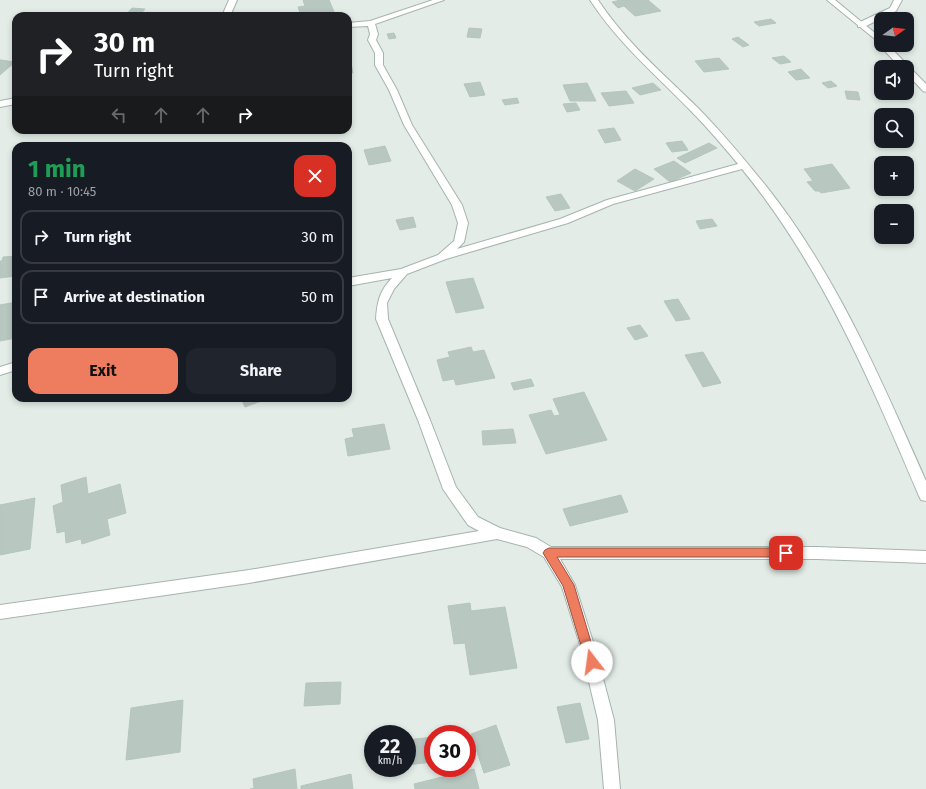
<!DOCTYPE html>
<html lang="en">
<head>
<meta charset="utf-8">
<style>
	:root { --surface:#171b24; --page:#20242c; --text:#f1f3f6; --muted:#9ea1a6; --line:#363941; --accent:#ee7c5f }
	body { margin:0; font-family:"Fira Sans",sans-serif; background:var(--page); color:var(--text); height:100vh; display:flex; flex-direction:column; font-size:15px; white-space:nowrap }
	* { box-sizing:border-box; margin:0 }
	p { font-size:13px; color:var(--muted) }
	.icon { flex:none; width:22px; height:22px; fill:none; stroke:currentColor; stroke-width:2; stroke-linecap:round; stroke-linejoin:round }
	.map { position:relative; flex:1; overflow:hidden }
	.details { position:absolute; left:12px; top:142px; width:340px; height:260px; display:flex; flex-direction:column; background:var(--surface); border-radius:12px; box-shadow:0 2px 6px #0003 }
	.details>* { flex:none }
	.hud { position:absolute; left:12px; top:12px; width:340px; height:122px; border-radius:12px; box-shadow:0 2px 6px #0003; background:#202124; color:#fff; overflow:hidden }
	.needle { width:26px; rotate:76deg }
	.fabs { position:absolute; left:874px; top:12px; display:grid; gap:8px }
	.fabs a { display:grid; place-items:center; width:40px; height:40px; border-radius:8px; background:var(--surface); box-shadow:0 2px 6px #0003; font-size:20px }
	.speed { position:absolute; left:364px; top:725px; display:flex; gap:8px; font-size:20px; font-weight:700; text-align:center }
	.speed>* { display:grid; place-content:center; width:52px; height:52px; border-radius:50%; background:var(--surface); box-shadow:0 2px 6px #0003; line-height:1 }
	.speed small { font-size:10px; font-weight:400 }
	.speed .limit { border:6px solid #d22; background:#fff; color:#111 }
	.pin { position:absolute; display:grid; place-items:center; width:34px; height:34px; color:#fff; margin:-17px; border-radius:8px; box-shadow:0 2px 6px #0006 }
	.me { position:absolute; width:44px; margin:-22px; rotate:345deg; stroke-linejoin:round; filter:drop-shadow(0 0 3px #0008) }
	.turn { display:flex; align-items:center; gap:14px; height:84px; padding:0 16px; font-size:18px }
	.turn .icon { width:52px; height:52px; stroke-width:2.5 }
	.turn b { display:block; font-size:28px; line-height:34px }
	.lanes { display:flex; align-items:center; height:38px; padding:0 16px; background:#0003; justify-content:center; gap:20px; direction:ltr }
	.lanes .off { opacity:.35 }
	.round { display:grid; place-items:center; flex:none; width:42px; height:42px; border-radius:12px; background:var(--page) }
	.headline { display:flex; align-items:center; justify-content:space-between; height:68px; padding:0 16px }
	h1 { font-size:24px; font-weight:700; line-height:30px; color:#1e9e55 }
	.button { display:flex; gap:8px; margin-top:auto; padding:8px 16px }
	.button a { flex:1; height:46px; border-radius:12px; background:var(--accent); color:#111; font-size:16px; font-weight:700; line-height:46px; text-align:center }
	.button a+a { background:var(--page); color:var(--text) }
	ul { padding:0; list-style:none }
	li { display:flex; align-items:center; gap:12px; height:54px; margin:0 8px 6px; padding:0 8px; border:2px solid var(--line); border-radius:12px }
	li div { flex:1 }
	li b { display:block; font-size:15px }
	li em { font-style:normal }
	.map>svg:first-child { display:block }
	.building { fill:#b8c7c0; stroke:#b5c6be }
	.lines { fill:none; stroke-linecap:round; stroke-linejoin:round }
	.lane-casing { stroke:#a6b4ae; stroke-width:2 }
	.street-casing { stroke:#a6b4ae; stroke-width:2 }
	.lane { fill:#fff; fill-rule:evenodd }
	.street { fill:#fff; fill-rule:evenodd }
	.route { fill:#ee7c5f; stroke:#9b513e }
</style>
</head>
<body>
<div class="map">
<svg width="926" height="789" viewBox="0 0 926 789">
	<rect width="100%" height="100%" fill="#e3ece7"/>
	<path class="building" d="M303 0H329L335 14 301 16 298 7 305 6Z
		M621 0H648L661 11 635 16 624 6 618 8 612 2Z
		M132 8 145 9 139 16H125Z
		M771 19 776 23 759 26 754 22Z
		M469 28 482 29 480 38 467 37Z
		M394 33 396 38 389 39 387 34Z
		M738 37 749 45 743 47 732 39Z
		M784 56 791 62 780 64 772 58Z
		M719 58 729 69 704 72 695 61Z
		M0 60H1L15 62 0 75Z
		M351 63 353 73H348V64Z
		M801 69 810 78 796 80 788 72Z
		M831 81 837 86 828 88 822 83Z
		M480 82 485 95 470 97 464 84Z
		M587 83 596 101H570L563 85Z
		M653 83 661 90 640 95 632 88Z
		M626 91 634 103 609 106 601 93Z
		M845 91 858 92 860 100 847 99Z
		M517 98 519 103 505 105 502 100Z
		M576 103 580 110 567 112 563 104Z
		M614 128 621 140 605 143 598 130Z
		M682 141 688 150 672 152 666 143Z
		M709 143 717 148 685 163 677 158Z
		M385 146 391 161 369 165 364 150Z
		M674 161 691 173 670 182 654 169Z
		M832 164 850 188 821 193 819 191H815L807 182 813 181 804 169Z
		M635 169 654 179 635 191 617 181Z
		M561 194 570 208 555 211 546 197Z
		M413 217 416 227 400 230 396 220Z
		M712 219 717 226 700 229 696 221Z
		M16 256V276L0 278V261H2L3 257Z
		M473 278 484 308 456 313 446 282Z
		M678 299 690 319 676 321 664 301Z
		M16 302V338L0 341V305Z
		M640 325 648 336 635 340 627 328Z
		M471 347 473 352 484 350 495 378 456 385 454 379 443 381 437 360 450 357 448 352Z
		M703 352 721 383 703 387 685 355Z
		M531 379 534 386 514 390 511 383Z
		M584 392 607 440 546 454 529 415 551 410 554 416 560 415 553 399Z
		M241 398H269L245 407Z
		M384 424 390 449 348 456 345 439 354 437 352 429Z
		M513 429 516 443 483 445 482 431Z
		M86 477 88 494 120 484 126 513 107 519 110 535 82 544 81 539 66 543 65 531 57 533 53 506 63 502 61 485Z
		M621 495 628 512 570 526 563 509Z
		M35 498 30 549 0 555V505Z
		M470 603 471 611 505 607 517 668 470 675 465 643 454 644 448 606Z
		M341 682 340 704 304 706 306 683Z
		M183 700 180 752 126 760 131 708Z
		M580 703 589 739 566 743 557 707Z
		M496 725 510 765 484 773 471 734Z
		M433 737V762L407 765V740Z
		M295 769 297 789H250L254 788 253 779Z
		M474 769 479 789H415L414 784Z
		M351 774 353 789H301V786Z"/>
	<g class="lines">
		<defs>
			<path id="lane" d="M894 0H902L896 11 864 27H858V23L890 8Z"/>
			<path id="street" d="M229 0H237L230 16H222Z
				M433 0H444L375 24 378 34 376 40 383 53V65L397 90 412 125 462 205 468 223 464 242 457 249 560 219 607 200 738 164C723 146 708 128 691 111 655 74 619 44 590 0H598C625 41 661 72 696 106 721 131 744 159 766 186 836 274 881 379 926 481V501L921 500 919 496C870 381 822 267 742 169L613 204 568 223 446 259 407 274 394 289 387 303 388 319 430 420 456 487 478 517 500 528 536 538 551 547H817L926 551V563L817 559H560L575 585 595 648 614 720 620 789H604L598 720 581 648 562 587 544 557 527 547 497 539 249 583 0 619V605L249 570 479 531 468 525 443 489 418 420 376 319C377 302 380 290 392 278L348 286V278L401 269 438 255 454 241 458 223 452 205 404 125 389 90 375 65V53L368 40 370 34 368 26 348 27V23L370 21Z
				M827 0H835L881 38V45H888L926 84V92L923 91 907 74V67H900L881 47V44Z
				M16 98V104L0 107V101Z
				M16 362V370L0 375V367Z"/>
		</defs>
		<use href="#lane" class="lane-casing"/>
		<use href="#street" class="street-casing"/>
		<use href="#lane" class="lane"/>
		<use href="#street" class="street"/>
	</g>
	<path class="route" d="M549 548H786L790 550 792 553 790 556 786 557H557L574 585 597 662 596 666 592 668 588 666 586 662 563 586 543 553 545 550Z"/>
</svg>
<div class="fabs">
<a><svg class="needle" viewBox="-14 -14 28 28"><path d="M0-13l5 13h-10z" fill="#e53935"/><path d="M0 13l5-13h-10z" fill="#9ea1a6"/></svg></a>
<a><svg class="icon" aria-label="sound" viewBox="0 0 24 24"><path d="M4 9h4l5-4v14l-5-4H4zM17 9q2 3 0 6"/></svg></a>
<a><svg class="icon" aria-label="search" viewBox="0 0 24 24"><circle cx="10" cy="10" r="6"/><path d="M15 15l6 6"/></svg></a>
<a>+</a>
<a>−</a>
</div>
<div class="speed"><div>22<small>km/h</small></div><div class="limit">30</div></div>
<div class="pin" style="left:786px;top:553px;background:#d93025"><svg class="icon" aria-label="arrive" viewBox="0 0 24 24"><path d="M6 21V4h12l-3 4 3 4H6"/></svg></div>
<svg class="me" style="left:592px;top:662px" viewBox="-20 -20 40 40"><circle r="19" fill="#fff"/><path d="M0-13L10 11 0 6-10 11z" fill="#ee7c5f"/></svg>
<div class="hud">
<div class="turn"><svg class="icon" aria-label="right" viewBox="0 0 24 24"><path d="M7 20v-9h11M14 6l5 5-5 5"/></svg><div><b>30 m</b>Turn right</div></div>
<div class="lanes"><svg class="icon off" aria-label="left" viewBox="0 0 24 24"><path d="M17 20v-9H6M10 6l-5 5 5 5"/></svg><svg class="icon off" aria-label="ahead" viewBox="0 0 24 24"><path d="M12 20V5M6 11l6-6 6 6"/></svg><svg class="icon off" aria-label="ahead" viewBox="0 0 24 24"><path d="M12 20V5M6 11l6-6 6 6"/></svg><svg class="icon" aria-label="right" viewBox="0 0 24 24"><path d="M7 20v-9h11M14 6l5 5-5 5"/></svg></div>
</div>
<section class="details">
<div class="headline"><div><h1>1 min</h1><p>80 m · 10:45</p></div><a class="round" style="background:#d93025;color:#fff"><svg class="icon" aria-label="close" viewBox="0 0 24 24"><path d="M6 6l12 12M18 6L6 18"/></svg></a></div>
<ul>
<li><svg class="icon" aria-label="right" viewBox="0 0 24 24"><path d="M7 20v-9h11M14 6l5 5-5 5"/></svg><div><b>Turn right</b></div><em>30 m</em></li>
<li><svg class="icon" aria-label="arrive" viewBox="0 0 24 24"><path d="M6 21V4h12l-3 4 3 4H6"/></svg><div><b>Arrive at destination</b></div><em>50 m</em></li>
</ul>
<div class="button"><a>Exit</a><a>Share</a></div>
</section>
</div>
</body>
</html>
